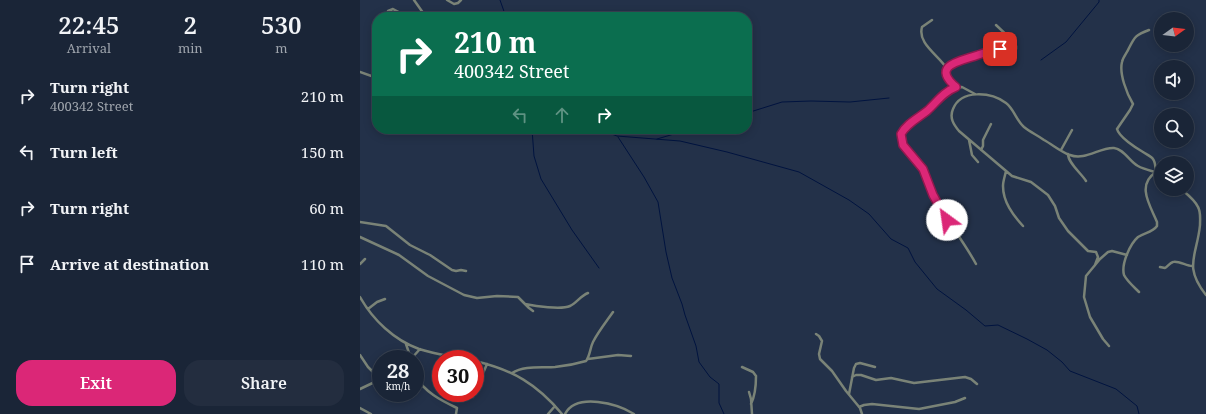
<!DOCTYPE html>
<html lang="en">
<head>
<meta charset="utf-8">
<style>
	:root { --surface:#1a2537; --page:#232d3f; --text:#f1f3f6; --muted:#9fa5ad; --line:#384252; --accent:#db2777 }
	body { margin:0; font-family:"Noto Serif",serif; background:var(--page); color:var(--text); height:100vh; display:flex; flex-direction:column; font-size:15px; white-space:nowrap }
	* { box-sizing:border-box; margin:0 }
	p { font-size:13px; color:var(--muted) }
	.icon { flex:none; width:22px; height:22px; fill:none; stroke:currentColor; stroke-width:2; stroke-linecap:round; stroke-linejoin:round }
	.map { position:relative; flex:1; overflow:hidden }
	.sheet { display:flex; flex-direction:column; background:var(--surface); width:360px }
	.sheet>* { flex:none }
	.hud { position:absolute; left:12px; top:12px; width:380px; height:122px; border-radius:16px; box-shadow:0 2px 10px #0003,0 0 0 1px var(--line); background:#0b6e4f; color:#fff; overflow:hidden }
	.needle { width:26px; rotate:75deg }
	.tools { position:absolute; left:794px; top:12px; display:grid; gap:8px }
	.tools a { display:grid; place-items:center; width:40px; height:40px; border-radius:50%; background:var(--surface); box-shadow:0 2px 10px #0003,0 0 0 1px var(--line); font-size:20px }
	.speed { position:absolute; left:12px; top:350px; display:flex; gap:8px; font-size:20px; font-weight:700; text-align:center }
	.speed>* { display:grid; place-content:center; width:52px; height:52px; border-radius:50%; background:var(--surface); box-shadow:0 2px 10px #0003,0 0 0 1px var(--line); line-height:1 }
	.speed small { font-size:10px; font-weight:400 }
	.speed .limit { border:6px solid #d22; background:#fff; color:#111 }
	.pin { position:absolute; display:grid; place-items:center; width:34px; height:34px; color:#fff; margin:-17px; border-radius:8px; box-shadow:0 2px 6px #0006 }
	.me { position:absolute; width:44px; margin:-22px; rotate:329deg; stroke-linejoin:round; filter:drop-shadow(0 0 3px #0008) }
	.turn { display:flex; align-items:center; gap:14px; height:84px; padding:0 16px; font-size:18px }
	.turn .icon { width:52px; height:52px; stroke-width:2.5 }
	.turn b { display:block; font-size:28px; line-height:34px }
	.lanes { display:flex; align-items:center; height:38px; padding:0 16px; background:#0003; justify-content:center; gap:20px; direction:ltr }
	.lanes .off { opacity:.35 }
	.eta { display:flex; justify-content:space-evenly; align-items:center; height:68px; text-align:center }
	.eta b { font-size:24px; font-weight:600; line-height:28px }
	.cta { display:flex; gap:8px; margin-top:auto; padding:8px 16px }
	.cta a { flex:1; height:46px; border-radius:16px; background:var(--accent); color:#fff; font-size:16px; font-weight:600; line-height:46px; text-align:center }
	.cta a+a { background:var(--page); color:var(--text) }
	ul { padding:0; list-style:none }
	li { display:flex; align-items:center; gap:12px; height:56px; padding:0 16px }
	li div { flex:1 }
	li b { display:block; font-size:15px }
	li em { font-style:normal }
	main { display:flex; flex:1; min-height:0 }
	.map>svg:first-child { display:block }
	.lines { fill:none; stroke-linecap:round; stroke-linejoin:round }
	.stream { stroke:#00133f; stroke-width:1 }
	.minor { stroke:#7a8377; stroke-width:2.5 }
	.route-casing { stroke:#8e194d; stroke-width:10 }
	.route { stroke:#db2777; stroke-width:7 }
</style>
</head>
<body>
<main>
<section class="sheet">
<div class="eta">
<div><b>22:45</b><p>Arrival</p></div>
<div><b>2</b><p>min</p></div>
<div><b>530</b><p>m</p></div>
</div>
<ul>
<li><svg class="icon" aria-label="right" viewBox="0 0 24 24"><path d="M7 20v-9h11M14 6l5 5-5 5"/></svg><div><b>Turn right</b><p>400342 Street</p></div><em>210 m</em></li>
<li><svg class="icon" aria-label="left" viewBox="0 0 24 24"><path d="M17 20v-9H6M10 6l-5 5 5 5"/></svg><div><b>Turn left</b></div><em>150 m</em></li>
<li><svg class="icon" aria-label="right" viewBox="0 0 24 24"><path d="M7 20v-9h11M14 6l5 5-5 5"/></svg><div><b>Turn right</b></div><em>60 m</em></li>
<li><svg class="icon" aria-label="arrive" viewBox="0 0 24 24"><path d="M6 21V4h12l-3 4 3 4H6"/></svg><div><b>Arrive at destination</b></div><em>110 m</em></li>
</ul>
<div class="cta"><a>Exit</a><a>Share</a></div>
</section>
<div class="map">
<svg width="846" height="414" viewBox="0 0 846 414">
	<rect width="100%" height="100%" fill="#233149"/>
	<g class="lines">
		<path class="stream" d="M140 0 146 17
			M681 60 706 42 739 2V0
			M387 113 422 102 451 101 490 102 529 98
			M172 129 174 156 181 179 212 230 239 268
			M238 129 257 136 320 141 367 152 439 172 489 200 509 214 531 239 548 248 555 262 577 289 606 310 625 326 638 325 667 339 687 350 702 362 710 371 756 389 777 406 779 414
			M258 137 284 177 298 202 306 252 312 278 322 304 325 315 336 346 339 362 350 377 359 384V403L364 414
			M297 139 331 129"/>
		<path class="minor" d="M54 0 66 17
			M87 0 94 4 98 3 101 0
			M28 17V11L33 9 48 17
			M572 20 562 27C557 44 580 56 587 69
			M0 72 17 78
			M596 87C589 81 582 73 590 65L634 49 654 50 656 49V46L654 42 636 25
			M615 94 602 87C586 87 578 100 568 110 561 116 543 126 541 135 539 147 554 156 561 165 567 174 568 186 573 196 586 220 603 240 616 264
			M609 140 612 155 618 162
			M621 150 623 146V140L631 124
			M701 150 712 130
			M708 154C708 163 721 173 726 181
			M646 171C645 176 643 181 643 186 643 202 653 215 663 226
			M821 189C827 194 835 200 838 207 841 212 840 219 840 225 837 256 823 266 846 295
			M0 222 26 226 50 245 70 255 92 270 96 271 101 270 106 271
			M0 237 39 255 68 276 104 295 117 298 137 296 158 297 169 308 173 311
			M0 264 5 259
			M735 265 738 257 736 252 728 251 708 231 699 218 695 206 688 195 671 182 652 176 599 131C594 125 589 118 593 109 601 89 631 92 646 103 654 109 656 120 664 127 670 132 677 135 684 140 693 145 701 152 710 155 725 161 740 147 754 148 764 149 770 162 778 166 785 170 794 171 801 174
			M800 267 805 268C807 267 810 263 813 262 817 260 827 266 832 266
			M779 292C774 287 767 281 764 275 761 264 770 244 778 237 784 233 793 232 797 226V222C790 205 776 185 796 172 795 168 796 163 793 159 791 156 786 154 783 152 776 148 759 137 757 129L770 110 773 104C767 94 759 74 762 62 763 57 767 53 769 48 775 36 776 35 789 30
			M0 297C13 320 34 340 59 349 74 354 90 356 105 359
			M165 304C175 306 201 310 210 306 217 303 220 296 228 293
			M8 309 17 302 25 299
			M456 334 459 336 462 341 459 354 460 359 472 371 486 391 500 408 502 414
			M46 344 51 359
			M749 346 743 339 730 317 724 297 726 276 740 259 748 252 752 251 767 255
			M0 355 8 367 20 379
			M51 359 60 349
			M228 359 258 355 271 356
			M115 361C153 370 177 384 202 414
			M382 367 393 372 396 376C396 384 395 396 391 404
			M152 373C164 365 182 368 195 367 205 366 216 364 226 361 230 356 230 348 233 342 238 332 246 322 253 312
			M55 376C65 392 80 400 97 408L96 414
			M492 377 496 375H501L516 380 531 378 554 383 605 377 611 379 617 384
			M0 389 21 379
			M115 392 127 364
			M389 392 391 399 392 414
			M489 394 494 368 496 364 500 363 515 367
			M113 397 115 393
			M499 407 504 405 512 404 559 409 595 402 605 398
			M0 408 11 414
			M188 414 195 406
			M205 414C217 392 258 404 274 414"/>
	</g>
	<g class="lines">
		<defs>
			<path id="route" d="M587 220 573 195 563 169 543 145 541 134C546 124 558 118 567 111 577 102 583 92 596 87 570 65 601 61 618 55 626 53 632 49 640 49"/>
		</defs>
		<use href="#route" class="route-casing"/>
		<use href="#route" class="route"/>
	</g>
</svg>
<div class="tools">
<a><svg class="needle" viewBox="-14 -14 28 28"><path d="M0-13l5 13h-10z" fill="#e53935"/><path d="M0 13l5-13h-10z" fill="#9fa5ad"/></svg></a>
<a><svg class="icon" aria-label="sound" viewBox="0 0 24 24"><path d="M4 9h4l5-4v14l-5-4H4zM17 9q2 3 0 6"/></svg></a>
<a><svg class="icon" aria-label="search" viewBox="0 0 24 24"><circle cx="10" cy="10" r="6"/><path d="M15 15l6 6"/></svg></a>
<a><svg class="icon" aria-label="layers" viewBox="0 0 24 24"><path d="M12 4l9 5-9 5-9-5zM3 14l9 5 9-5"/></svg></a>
</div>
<div class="speed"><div>28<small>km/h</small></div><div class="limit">30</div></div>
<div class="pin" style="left:640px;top:49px;background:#d93025"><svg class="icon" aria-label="arrive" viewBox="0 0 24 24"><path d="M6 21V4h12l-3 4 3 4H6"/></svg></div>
<svg class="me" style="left:587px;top:220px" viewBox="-20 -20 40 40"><circle r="19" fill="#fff"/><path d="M0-13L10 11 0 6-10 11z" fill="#db2777"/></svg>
<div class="hud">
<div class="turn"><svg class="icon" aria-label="right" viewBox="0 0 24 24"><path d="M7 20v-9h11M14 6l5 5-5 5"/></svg><div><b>210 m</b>400342 Street</div></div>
<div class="lanes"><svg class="icon off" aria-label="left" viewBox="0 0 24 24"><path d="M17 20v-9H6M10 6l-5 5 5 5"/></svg><svg class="icon off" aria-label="ahead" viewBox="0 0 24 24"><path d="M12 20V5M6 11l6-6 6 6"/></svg><svg class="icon" aria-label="right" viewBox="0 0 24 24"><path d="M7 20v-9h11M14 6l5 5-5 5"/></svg></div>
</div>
</div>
</main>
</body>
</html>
